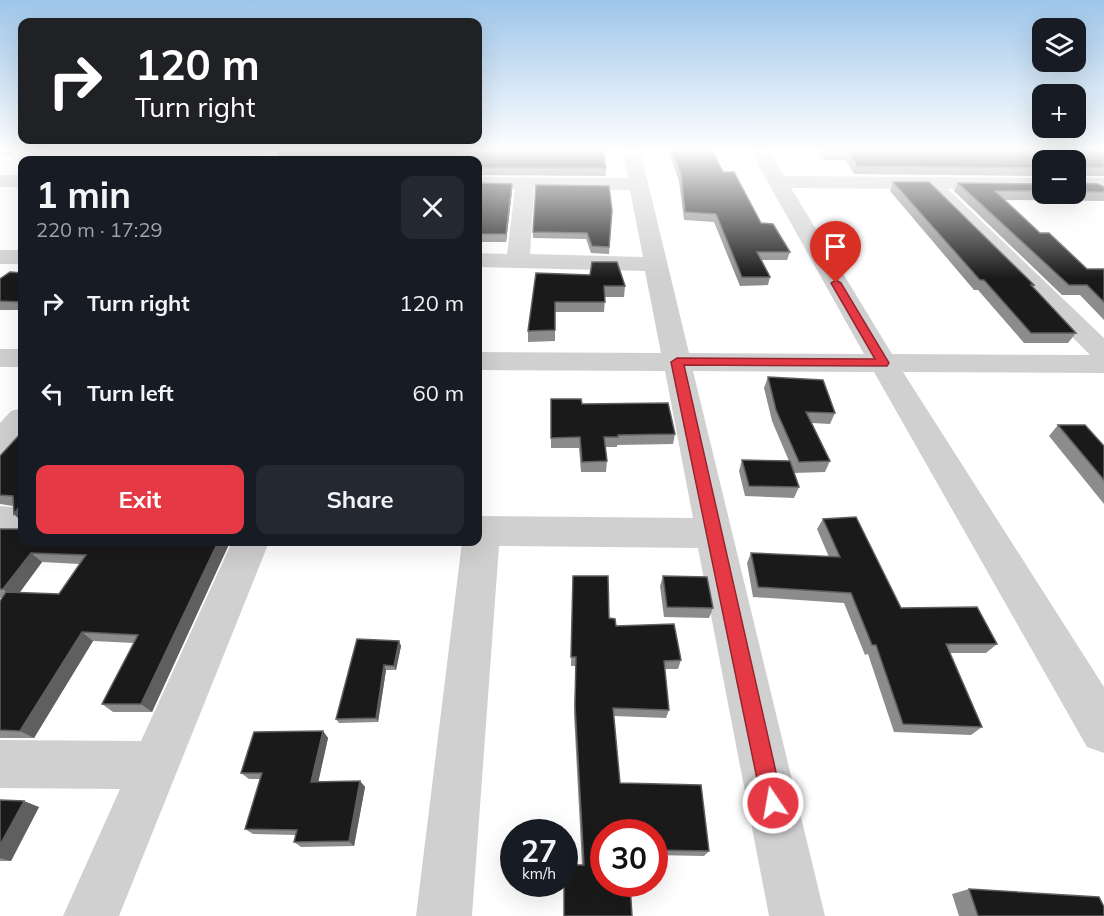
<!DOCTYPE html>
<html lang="en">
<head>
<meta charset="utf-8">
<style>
	:root { --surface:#171b24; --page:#242831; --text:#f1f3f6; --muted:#9ea1a6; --accent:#e63946 }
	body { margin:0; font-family:Mulish,sans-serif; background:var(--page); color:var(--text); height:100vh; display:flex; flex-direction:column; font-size:22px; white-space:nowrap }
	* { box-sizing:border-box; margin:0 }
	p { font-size:20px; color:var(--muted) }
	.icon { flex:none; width:33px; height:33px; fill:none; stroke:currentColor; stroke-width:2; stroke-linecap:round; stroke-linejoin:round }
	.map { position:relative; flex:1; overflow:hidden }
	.side { position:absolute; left:18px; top:156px; width:464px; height:390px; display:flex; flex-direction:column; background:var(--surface); border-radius:12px; box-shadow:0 6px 24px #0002 }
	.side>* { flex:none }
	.banner { position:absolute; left:18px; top:18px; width:464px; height:126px; border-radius:12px; box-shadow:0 6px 24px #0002; background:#202124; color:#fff; overflow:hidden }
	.controls { position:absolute; left:1032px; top:18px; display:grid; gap:12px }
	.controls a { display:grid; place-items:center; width:54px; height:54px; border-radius:12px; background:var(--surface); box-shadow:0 6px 24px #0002; font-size:30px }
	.speed { position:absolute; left:500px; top:819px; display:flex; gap:12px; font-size:30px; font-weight:700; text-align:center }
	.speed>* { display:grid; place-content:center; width:78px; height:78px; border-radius:50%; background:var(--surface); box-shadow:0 6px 24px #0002; line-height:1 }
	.speed small { font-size:15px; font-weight:400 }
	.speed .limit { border:9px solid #d22; background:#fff; color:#111 }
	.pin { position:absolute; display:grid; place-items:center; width:51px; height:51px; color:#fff; margin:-62px -26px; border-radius:50% 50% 50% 0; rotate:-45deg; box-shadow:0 0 6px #0007 }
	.pin .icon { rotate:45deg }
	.me { position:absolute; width:66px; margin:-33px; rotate:348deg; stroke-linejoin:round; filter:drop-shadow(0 0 4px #0008) }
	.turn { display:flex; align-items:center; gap:21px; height:126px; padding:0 18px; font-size:27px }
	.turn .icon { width:78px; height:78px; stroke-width:2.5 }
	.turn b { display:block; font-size:42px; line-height:51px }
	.round { display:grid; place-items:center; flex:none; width:63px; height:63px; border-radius:12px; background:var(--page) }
	.overview { display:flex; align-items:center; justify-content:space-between; height:102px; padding:0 18px }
	h1 { font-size:36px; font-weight:700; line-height:45px }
	.action { display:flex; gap:12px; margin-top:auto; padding:12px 18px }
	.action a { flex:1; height:69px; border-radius:12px; background:var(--accent); color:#fff; font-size:24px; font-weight:700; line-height:69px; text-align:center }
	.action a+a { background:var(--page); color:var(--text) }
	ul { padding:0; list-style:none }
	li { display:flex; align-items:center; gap:18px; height:90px; padding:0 18px }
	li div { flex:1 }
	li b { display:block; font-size:22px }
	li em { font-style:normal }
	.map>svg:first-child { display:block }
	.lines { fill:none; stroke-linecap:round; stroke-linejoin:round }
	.minor { fill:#d0d0d0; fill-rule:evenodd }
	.wall { fill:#8c8c8c; fill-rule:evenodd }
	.shaded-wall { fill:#5f5f5f }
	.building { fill:#1a1a1a; stroke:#5f5f5f; stroke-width:1.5 }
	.route { fill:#e63946; stroke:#96252e; stroke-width:1.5 }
</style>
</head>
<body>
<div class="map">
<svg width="1104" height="916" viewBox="0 0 1104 916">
	<rect width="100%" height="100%" fill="#fff"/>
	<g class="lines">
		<path class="minor" d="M248 150H266L258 160H240Z
			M622 150H640L689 353 864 354 750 150H768L784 176 1042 178V190L948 189 1104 338V373L903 372 1104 687V753L1087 747 874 372 693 371 825 916H769L698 548 499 546 472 916H416L462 542H477V516L693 518 665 371 477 370V352L661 353 645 271 477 267V253L507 254 515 189H477V177L628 178ZM791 188 926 189 1090 355 892 354ZM534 189 630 190 643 257 530 254Z
			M0 175H22V187H0Z
			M1076 178H1104V190H1076Z
			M0 250H22V264H0Z
			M0 349H22V367H0Z
			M22 408V439L11 452 0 456V423L11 411Z
			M0 506 22 508V536H0Z
			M232 542H269L119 916H63L120 789 0 788V740L141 741Z"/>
	</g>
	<path class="wall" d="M0 150H16L9 155H0Z
		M668 150H712L723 172 761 223 790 252 787 260H761L770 277 768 285 740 286 714 222 684 220 679 181Z
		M808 150H1104V176H1079L1080 183 1104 187V201L1005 200 1040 233 1087 269H1104V320L1080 295H1062L954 191 958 183 1042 184V194H1076V160H1042V176L854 174 846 160H824L817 151Z
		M477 160 606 168V176L477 175Z
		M893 182 1034 285 1033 287 1076 333 1068 343H1024L978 290H974L890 191Z
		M477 183 512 191 506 242H477Z
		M612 210 609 254 591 253 586 239 533 238V232Z
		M22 273V310H0V279Z
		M536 273 625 286 624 297H605L604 312H555V341L528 342V331Z
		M768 377 835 413 830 424 812 423 830 461 825 472 794 473 799 487 794 498 745 496 739 471 742 460 789 461 772 421 764 388Z
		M551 399 582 404 675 434 673 444 617 445V447H605L607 461 606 472H581L579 448H551Z
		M1058 425 1104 446V504L1049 436Z
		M22 432V522L14 514 13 506 0 504V456Z
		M823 519 901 608 997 644 986 653H950L982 727 971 735 894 732 868 654 865 655 844 603 753 597 747 563 751 553 829 557 817 529Z
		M0 529 22 542H230L152 712H113L102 704 134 643 93 641 34 738H0V601L2 598H0ZM42 562 80 564 59 594 19 593Z
		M573 576 616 626 681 660 678 669H665L669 710 666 718 614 716 620 783 709 851 704 856 654 855V832H603V884L582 865 574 714 576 666H571Z
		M663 576 713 608 709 618 664 617 660 586Z
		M399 641 401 646 396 670H386L378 722 339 723 336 719Z
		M323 731 328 738 318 782 360 781 365 787 354 846 301 847 294 842 296 835 253 834 245 829 260 779H249L241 773Z
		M0 800 39 807 11 861H0Z
		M969 889 1104 916H959L952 894Z"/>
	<path class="shaded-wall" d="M6 150H16L9 155Z
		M512 184V191L506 242V234Z
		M22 503V522L14 514Z
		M218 542H230L152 712 141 704Z
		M31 553 42 562 15 599 3 589Z
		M82 632 93 641 34 738 20 731Z
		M399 641 401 646 396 670 394 666Z
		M384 665 386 670 378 722 376 718Z
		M323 731 328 738 317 788 311 782Z
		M360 781 365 787 354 846 349 841Z
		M24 801 39 807 11 861 0 858V845Z"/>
	<path class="building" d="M282 150H603L606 168H477V160H274Z
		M671 150H712L723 172H734L761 223 773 224 790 252H757L770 277H742L716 214 685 212 681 174Z
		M825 150H1104V167L1076 168 1079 170 1080 183 1098 184 1104 187V192H1076V160H1042V168L857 166 849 152H826Z
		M893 182H929L1034 285H1031L1076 333H1031L984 280H980Z
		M477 183 512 184 506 234H477Z
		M958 183 1042 184V191H995L1040 233H1049L1087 269H1104V302L1087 285H1069Z
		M536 185 609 186 612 210 609 247 592 246 587 233 533 232Z
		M592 262H617L625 286H604L605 302H555V330L528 331 536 273 590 275Z
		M10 272 22 273V302L0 301V279Z
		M768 377 823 380 835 413 806 412 830 461 799 462 776 410Z
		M551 399H581L582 404 668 403 675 434 618 435V437H604L607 461 582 462 580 437 551 438Z
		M1058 425H1085L1104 446V480Z
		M22 432V503L14 514 13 496 0 495V456Z
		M742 460 790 461 799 487 749 486Z
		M856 517 901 608 977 607 997 644H946L982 727 903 724 876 645H872L851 593 758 587 751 553 840 557 823 519Z
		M0 529H22V542H218L141 704H102L138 635 82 632 20 731 0 730V601L6 592 59 594 86 555 31 553 3 589H0Z
		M573 576H608L609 618 615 619 616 626 674 624 681 660 664 661 669 710 613 708 620 783 701 785 709 851 654 850V832H603V884H630L632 916H564V865H584L575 705 576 657H571Z
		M663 576 707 577 713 608 667 607Z
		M357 639 399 641 394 666 384 665 376 718 336 719Z
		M323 731 311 782 360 781 349 841 294 842 297 830 245 829 262 773H241L254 732Z
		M0 800 24 801 0 845Z
		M969 889 1099 897 1104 907V916H978Z"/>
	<linearGradient id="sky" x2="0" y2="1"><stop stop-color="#9ec6ea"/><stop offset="0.54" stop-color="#fff"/><stop offset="1" stop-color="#fff" stop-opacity="0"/></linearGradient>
	<rect width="1104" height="278" fill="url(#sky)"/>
	<path class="route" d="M836 280 841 283 889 363 887 366 684 365 783 803 780 811 773 814 765 811 762 803 671 362 677 358 875 359 831 283Z"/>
</svg>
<div class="controls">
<a><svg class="icon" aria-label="layers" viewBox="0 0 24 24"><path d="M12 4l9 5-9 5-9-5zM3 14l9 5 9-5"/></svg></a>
<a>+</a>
<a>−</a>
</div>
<div class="speed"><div>27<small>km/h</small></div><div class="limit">30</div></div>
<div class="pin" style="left:836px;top:283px;background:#d93025"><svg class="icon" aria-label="arrive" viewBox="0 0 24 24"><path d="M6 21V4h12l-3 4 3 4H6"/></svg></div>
<svg class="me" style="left:773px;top:803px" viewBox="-20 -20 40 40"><circle r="17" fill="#e63946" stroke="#fff" stroke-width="3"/><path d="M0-11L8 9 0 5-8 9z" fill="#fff"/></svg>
<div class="banner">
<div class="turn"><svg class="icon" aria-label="right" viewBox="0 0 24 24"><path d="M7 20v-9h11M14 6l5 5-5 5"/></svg><div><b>120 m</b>Turn right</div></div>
</div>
<section class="side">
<div class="overview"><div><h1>1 min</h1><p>220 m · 17:29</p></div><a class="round"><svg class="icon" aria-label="close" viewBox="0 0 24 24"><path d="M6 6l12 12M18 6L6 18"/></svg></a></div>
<ul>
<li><svg class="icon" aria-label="right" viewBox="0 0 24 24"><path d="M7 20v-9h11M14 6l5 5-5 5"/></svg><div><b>Turn right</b></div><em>120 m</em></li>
<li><svg class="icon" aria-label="left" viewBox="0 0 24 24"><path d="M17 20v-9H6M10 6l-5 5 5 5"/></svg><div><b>Turn left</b></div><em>60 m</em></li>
</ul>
<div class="action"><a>Exit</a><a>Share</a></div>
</section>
</div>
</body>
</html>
